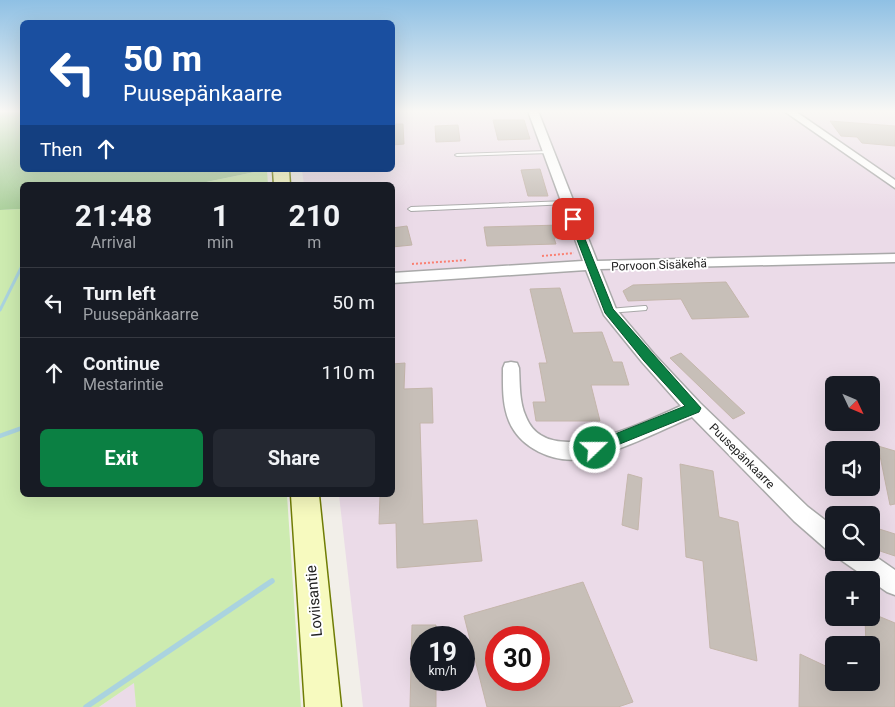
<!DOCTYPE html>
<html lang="en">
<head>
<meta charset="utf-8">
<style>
	:root { --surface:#171b24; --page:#242831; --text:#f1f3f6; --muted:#9ea1a6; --line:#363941; --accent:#0b8043 }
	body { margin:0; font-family:Roboto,sans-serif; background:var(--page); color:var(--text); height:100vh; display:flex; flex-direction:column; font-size:19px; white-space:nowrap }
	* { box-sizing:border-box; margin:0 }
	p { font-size:16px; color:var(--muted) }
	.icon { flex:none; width:28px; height:28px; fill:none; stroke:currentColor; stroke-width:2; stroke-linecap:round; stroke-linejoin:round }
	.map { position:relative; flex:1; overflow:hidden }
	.drawer { position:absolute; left:20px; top:182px; width:375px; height:315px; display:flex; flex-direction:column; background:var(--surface); border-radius:8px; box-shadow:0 5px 20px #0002 }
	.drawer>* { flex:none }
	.hud { position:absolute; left:20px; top:20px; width:375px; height:152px; border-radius:8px; box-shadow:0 5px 20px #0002; background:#1a4fa0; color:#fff; overflow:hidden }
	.needle { width:32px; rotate:134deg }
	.buttons { position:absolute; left:825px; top:376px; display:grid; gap:10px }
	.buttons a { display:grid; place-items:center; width:55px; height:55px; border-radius:8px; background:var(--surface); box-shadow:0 5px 20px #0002; font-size:25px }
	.speed { position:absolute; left:410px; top:626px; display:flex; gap:10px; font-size:25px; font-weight:700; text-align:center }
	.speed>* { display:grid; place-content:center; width:65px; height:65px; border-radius:50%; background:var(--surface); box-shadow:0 5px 20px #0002; line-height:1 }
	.speed small { font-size:12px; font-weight:400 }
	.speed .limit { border:8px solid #d22; background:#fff; color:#111 }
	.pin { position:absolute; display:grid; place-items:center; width:42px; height:42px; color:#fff; margin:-21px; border-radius:10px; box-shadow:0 2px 8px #0006 }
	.me { position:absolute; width:55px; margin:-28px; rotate:68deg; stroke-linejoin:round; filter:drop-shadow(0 0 4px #0008) }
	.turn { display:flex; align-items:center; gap:18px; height:105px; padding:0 20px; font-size:22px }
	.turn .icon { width:65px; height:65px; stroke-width:2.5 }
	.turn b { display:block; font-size:35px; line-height:42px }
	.then { display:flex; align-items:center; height:48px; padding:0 20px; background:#0003; gap:10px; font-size:19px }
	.eta { display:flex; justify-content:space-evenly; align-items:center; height:85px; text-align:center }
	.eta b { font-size:30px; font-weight:700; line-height:35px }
	.action { display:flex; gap:10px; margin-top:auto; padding:10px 20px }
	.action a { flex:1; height:58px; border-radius:8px; background:var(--accent); color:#fff; font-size:20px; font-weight:700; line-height:58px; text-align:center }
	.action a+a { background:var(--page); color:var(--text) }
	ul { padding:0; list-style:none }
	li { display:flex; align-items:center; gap:15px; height:70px; padding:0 20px; border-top:1px solid var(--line) }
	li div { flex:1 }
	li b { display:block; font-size:19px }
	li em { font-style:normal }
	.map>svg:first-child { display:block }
	.industrial { fill:#ebdbe8; fill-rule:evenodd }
	.grass { fill:#cdebb0 }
	.forest { fill:#add19e }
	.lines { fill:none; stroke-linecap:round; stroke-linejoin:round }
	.stream-far2 { stroke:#aad3df; stroke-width:3 }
	.stream-far1 { stroke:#aad3df; stroke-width:4.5 }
	.stream { stroke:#aad3df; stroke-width:5.5 }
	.building { fill:#c7bfb8; stroke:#c4b6ab; fill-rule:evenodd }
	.lane-casing { stroke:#a9a9a9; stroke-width:2 }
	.street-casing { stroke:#a9a9a9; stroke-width:3 }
	.secondary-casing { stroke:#707d05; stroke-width:3 }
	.path { stroke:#fa8072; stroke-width:2; stroke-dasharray:2 2; stroke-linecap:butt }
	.lane { fill:#fff; fill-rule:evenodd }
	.street { fill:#fff; fill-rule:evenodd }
	.secondary { fill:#f7fabf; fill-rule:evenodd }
	.route { fill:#0b8043; stroke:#07532c }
	.labels { text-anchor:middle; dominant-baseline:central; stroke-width:4; stroke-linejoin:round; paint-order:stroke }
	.street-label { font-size:12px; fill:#222; stroke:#fff }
	.near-street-label { font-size:15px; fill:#222; stroke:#fff }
</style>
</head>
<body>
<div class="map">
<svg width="895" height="707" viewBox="0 0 895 707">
	<rect width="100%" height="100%" fill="#f2efe9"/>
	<path class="industrial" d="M393 111H895V707H363L339 495H392V185H304L302 170H392ZM834 385H871V422H834ZM834 450H871V488H834ZM834 515H871V552H834ZM834 580H871V618H834ZM421 638H464V680H421ZM496 638H539V680H496ZM834 645H871V682H834Z
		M135 682 136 707H99Z"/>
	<path class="grass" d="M264 170H267L268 185H192Z
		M22 209V495H287L301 707H136L134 683 99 707H0V210Z"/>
	<path class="forest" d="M0 111H22V170H264L192 185H22V209L0 210Z"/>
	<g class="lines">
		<path class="stream-far2" d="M0 310 22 266"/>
		<path class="stream-far1" d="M0 436 22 428"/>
		<path class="stream" d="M86 707 272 581"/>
	</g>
	<path class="building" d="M493 120H524L530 139 498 140Z
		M830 121 895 126V146L862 143 857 137 841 136Z
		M392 124H403L404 144 392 145Z
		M458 125 460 141 436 142 435 126Z
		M540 169 548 196H528L521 170Z
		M561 225 565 238H554L556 244 487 246 484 227Z
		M407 226 412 245 392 247V228Z
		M726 282 749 317 692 319 681 299 628 301 623 291 633 285Z
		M560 288 573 333 602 332 613 362H622L629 385H591L600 421H536L533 402H546L539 363H547L530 289Z
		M681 353 745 413 733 419 670 358Z
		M405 363 404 389 432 388 433 423H420L423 524 477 520 482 561 397 568 396 523 379 524 380 495H392V364Z
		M878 446 895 451V504L890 505Z
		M680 464 713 471 719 517 738 522 757 661 710 648 703 561 686 557Z
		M628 474 642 478 638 530 622 525Z
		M876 528 895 534V556L880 551Z
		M583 582 633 702 618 707H487L464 616ZM496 638H539V680H496Z
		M871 613 895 623V707H799L800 654 834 670V682H871V645H866L865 618H871Z
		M412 625H436V638H421V680H436V707H410Z"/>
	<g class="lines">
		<defs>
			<path id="lane" d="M548 151 550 152V153L457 156 455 155 457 154Z
				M567 201 569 202V204L411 211 408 209 411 207Z
				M644 306H646L647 308 646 310 609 313 606 311 609 309Z"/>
			<path id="street" d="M528 111H538L597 261 895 254V262L600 269 616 309 654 354 700 403 808 507 834 527V552L826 549 794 521 692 417C659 431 616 454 581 459 553 463 520 448 509 421 502 404 503 385 503 368L505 363 511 362 517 363 519 368C520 384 519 402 526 417 548 472 646 421 681 406L642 362 604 315 586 270 392 283V273L583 261Z
				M784 111H795L895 180V188Z
				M838 552H869L895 570V595L887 592 841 560Z"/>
			<path id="secondary" d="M273 170H289L290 185H274Z
				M291 495H319L341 707H305Z"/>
		</defs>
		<use href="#lane" class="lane-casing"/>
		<use href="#street" class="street-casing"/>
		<use href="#secondary" class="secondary-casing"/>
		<path class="path" d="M542 256 574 253
			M412 264 467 260"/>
		<use href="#lane" class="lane"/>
		<use href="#street" class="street"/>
		<use href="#secondary" class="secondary"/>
	</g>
	<linearGradient id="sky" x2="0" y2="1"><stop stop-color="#8fc0e4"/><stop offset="0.53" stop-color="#f9f8f5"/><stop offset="1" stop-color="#f9f8f5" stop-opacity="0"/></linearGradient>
	<rect width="895" height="210" fill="url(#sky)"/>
	<path class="route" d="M573 216 577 219 613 309 701 408 699 412 595 454 590 453 588 448 590 444 685 406 644 361 605 313 569 219Z"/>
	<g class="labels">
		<g class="street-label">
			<text transform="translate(659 265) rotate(-2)">Porvoon Sisäkehä</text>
			<text transform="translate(742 456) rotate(45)">Puusepänkaarre</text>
		</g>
		<g class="near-street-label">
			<text transform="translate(314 601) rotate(-95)">Loviisantie</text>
		</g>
	</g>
</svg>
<div class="buttons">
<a><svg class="needle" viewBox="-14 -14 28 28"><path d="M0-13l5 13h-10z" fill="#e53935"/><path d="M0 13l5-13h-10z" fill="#9ea1a6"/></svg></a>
<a><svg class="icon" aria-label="sound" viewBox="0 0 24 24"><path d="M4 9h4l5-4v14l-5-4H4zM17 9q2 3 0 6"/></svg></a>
<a><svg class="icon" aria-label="search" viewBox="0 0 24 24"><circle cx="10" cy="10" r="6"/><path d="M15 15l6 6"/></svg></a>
<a>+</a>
<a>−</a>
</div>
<div class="speed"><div>19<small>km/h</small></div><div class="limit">30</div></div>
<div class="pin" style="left:573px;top:219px;background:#d93025"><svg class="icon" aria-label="arrive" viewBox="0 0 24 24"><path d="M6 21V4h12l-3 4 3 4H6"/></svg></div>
<svg class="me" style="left:595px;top:448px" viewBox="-20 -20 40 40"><circle r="17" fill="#0b8043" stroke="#fff" stroke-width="3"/><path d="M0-11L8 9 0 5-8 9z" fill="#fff"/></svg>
<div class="hud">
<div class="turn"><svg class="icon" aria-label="left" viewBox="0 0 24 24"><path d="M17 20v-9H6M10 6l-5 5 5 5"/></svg><div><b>50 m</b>Puusepänkaarre</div></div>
<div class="then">Then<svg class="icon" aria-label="ahead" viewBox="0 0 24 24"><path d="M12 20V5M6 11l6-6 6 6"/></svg></div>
</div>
<section class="drawer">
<div class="eta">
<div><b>21:48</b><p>Arrival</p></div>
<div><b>1</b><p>min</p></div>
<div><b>210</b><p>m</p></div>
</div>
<ul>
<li><svg class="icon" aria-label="left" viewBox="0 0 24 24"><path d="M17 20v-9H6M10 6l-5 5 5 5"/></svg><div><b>Turn left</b><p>Puusepänkaarre</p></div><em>50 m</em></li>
<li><svg class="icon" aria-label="ahead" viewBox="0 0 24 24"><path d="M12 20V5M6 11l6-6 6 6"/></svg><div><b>Continue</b><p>Mestarintie</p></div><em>110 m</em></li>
</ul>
<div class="action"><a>Exit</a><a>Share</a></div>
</section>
</div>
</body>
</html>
